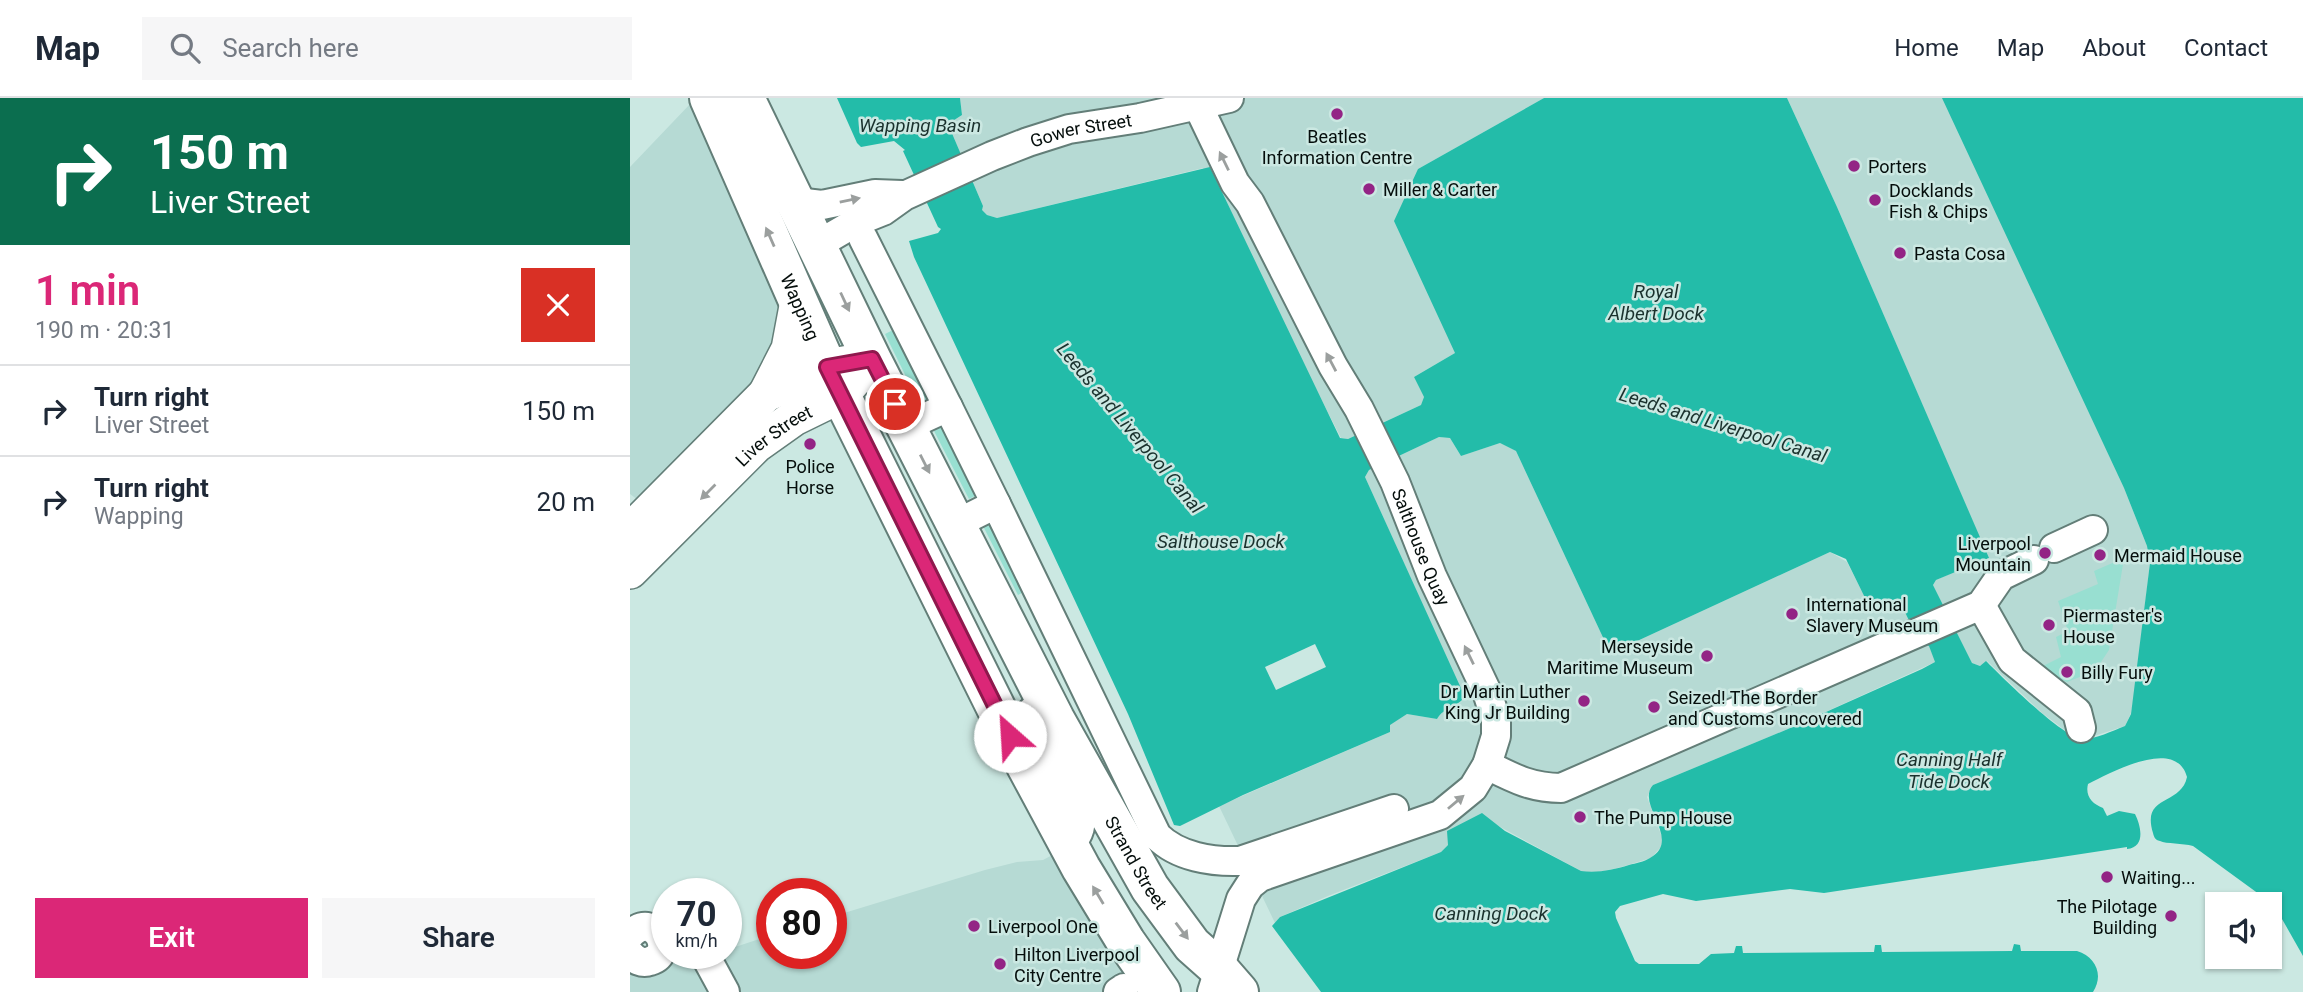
<!DOCTYPE html>
<html lang="en">
<head>
<meta charset="utf-8">
<style>
	:root { --surface:#fff; --page:#f6f6f7; --text:#1f2937; --muted:#747a83; --line:#e0e1e3; --accent:#db2777 }
	body { margin:0; font-family:Roboto,sans-serif; background:var(--page); color:var(--text); height:100vh; display:flex; flex-direction:column; font-size:26px; white-space:nowrap }
	* { box-sizing:border-box; margin:0 }
	p { font-size:23px; color:var(--muted) }
	.icon { flex:none; width:38px; height:38px; fill:none; stroke:currentColor; stroke-width:2; stroke-linecap:round; stroke-linejoin:round }
	.map { position:relative; flex:1; overflow:hidden }
	.details { display:flex; flex-direction:column; background:var(--surface); width:630px }
	.details>* { flex:none }
	.banner { background:#0b6e4f; color:#fff; overflow:hidden }
	.buttons { position:absolute; left:1575px; top:794px; display:grid; gap:14px }
	.buttons a { display:grid; place-items:center; width:77px; height:77px; border-radius:0px; background:var(--surface); box-shadow:0 2px 5px #0004; font-size:35px }
	.speed { position:absolute; left:21px; top:780px; display:flex; gap:14px; font-size:35px; font-weight:700; text-align:center }
	.speed>* { display:grid; place-content:center; width:91px; height:91px; border-radius:50%; background:var(--surface); box-shadow:0 2px 5px #0004; line-height:1 }
	.speed small { font-size:18px; font-weight:400 }
	.speed .limit { border:10px solid #d22; background:#fff; color:#111 }
	.pin { position:absolute; display:grid; place-items:center; width:60px; height:60px; color:#fff; margin:-30px; border:4px solid #fff; border-radius:50%; box-shadow:0 2px 7px #0007 }
	.me { position:absolute; width:77px; margin:-38px; rotate:334deg; stroke-linejoin:round; filter:drop-shadow(0 0 5px #0008) }
	.turn { display:flex; align-items:center; gap:24px; height:147px; padding:0 35px; font-size:32px }
	.turn .icon { width:91px; height:91px; stroke-width:2.5 }
	.turn b { display:block; font-size:49px; line-height:60px }
	.round { display:grid; place-items:center; flex:none; width:74px; height:74px; border-radius:0px; background:var(--page) }
	.head { display:flex; align-items:center; justify-content:space-between; height:119px; padding:0 35px }
	h1 { font-size:42px; font-weight:600; line-height:52px; color:var(--accent) }
	.cta { display:flex; gap:14px; margin-top:auto; padding:14px 35px }
	.cta a { flex:1; height:80px; border-radius:0px; background:var(--accent); color:#fff; font-size:28px; font-weight:600; line-height:80px; text-align:center }
	.cta a+a { background:var(--page); color:var(--text) }
	ul { padding:0; list-style:none }
	li { display:flex; align-items:center; gap:21px; height:91px; padding:0 35px; border-top:2px solid var(--line) }
	li div { flex:1 }
	li b { display:block; font-size:26px }
	li em { font-style:normal }
	header { display:flex; align-items:center; gap:42px; box-sizing:border-box; height:98px; padding:0 35px; background:var(--surface); border-bottom:2px solid var(--line) }
	header strong { font-size:33px }
	nav { display:flex; gap:38px; margin-inline-start:auto; font-size:24px }
	.search { width:490px; height:63px; background:var(--page); display:flex; align-items:center; gap:18px; box-sizing:border-box; padding:0 24px; border-radius:0px; color:var(--muted); font-size:26px }
	main { display:flex; flex:1; min-height:0 }
	.map>svg:first-child { display:block }
	.built { fill:#b6dad4 }
	.green { fill:#98dfd1 }
	.water { fill:#23bca9 }
	.pier { fill:#cbe8e2 }
	.lines { fill:none; stroke-linecap:round; stroke-linejoin:round }
	.minor-casing { stroke:#637e78; stroke-width:32 }
	.major-casing { stroke:#637e78; stroke-width:38 }
	.highway-casing { stroke:#637e78; stroke-width:42 }
	.minor { stroke:#fff; stroke-width:28 }
	.major { stroke:#fff; stroke-width:35 }
	.highway { stroke:#fff; stroke-width:38 }
	.oneway { fill:#9b9f9e }
	.route-casing { stroke:#8e194d; stroke-width:18 }
	.route { stroke:#db2777; stroke-width:12 }
	.poi-dot { fill:#932485; stroke:#cbe8e2; stroke-width:2.5 }
	.labels { text-anchor:middle; dominant-baseline:central; stroke-width:5; stroke-linejoin:round; paint-order:stroke }
	.street-label { font-size:18px; fill:#050e0c; stroke:#cbe8e2 }
	.poi-label { font-size:18px; fill:#050e0c; stroke:#cbe8e2; text-anchor:start }
	.water-label { font-size:19px; font-style:italic; fill:#1a312d; stroke:#cbe8e2 }
</style>
</head>
<body>
<header>
<strong>Map</strong>
<div class="search"><svg class="icon" aria-label="search" viewBox="0 0 24 24"><circle cx="10" cy="10" r="6"/><path d="M15 15l6 6"/></svg>Search here</div>
<nav><a>Home</a><a>Map</a><a>About</a><a>Contact</a></nav>
</header>
<main>
<section class="details">
<div class="banner">
<div class="turn"><svg class="icon" aria-label="right" viewBox="0 0 24 24"><path d="M7 20v-9h11M14 6l5 5-5 5"/></svg><div><b>150 m</b>Liver Street</div></div>
</div>
<div class="head"><div><h1>1 min</h1><p>190 m · 20:31</p></div><a class="round" style="background:#d93025;color:#fff"><svg class="icon" aria-label="close" viewBox="0 0 24 24"><path d="M6 6l12 12M18 6L6 18"/></svg></a></div>
<ul>
<li><svg class="icon" aria-label="right" viewBox="0 0 24 24"><path d="M7 20v-9h11M14 6l5 5-5 5"/></svg><div><b>Turn right</b><p>Liver Street</p></div><em>150 m</em></li>
<li><svg class="icon" aria-label="right" viewBox="0 0 24 24"><path d="M7 20v-9h11M14 6l5 5-5 5"/></svg><div><b>Turn right</b><p>Wapping</p></div><em>20 m</em></li>
</ul>
<div class="cta"><a>Exit</a><a>Share</a></div>
</section>
<div class="map">
<svg width="1673" height="894" viewBox="0 0 1673 894">
	<rect width="100%" height="100%" fill="#cbe8e2"/>
	<path class="built" d="M330 0H914L788 71 825 255 784 279 794 299 791 307 718 341 711 340 573 70 367 120 357 117 351 112 353 108 318 26 332 17Z
		M1157 0H1317L1494 390 1517 448 1520 465 1505 592 1501 615 1495 628 1452 642 1444 639 1412 615 1357 563 1350 568 1342 565 1303 487 1306 482 1358 459 1207 109Z
		M62 4 168 203 161 243 20 411 0 396V69Z
		M809 339 820 340 831 358 870 345 886 353 977 548 992 550 1200 454 1217 464 1239 507 1251 502 1263 501 1270 504 1289 542 1299 547 1305 564 1158 631 1023 687 1017 699 1033 742 1030 750 1021 760 988 770 964 775 951 773 863 725 819 739 818 747 811 754 698 798 650 819 645 825 589 708 760 634 759 627 777 616 807 621 811 614 831 604 834 599 735 379 739 372Z
		M439 748 532 894H0V869L29 857 52 862 96 856V852L142 837V856H201V819L355 772 387 764 413 762Z"/>
	<path class="green" d="M267 230 302 299 289 305 255 236Z
		M315 327 349 396 339 401 304 333Z
		M363 423 397 492 388 497 353 428Z
		M1494 460 1479 552 1465 573 1437 584 1424 578 1413 568 1431 559 1426 539 1438 533 1428 503 1468 486 1464 473Z"/>
	<path class="water" d="M207 0H330L332 17 318 26 353 108 352 112 357 117 367 120 580 69 710 340 718 341 791 307 794 299 784 279 825 255 764 123 788 71 914 0H1157L1207 109 1359 460 1306 482 1303 487 1342 565 1350 568 1356 563C1371 578 1435 642 1453 641 1466 641 1482 633 1495 628L1501 616 1520 465 1517 448 1494 390 1312 0H1673V858L1644 807 1563 748C1553 745 1536 746 1530 743 1525 742 1524 739 1523 735 1511 696 1551 708 1557 679 1546 638 1480 675 1458 686 1455 698 1462 706 1473 710L1477 718 1489 713 1505 716C1511 728 1516 749 1497 751V749L1194 795 1160 791 1066 803 1033 796 990 808 985 814 986 820 1005 863 1009 866H1069L1081 856 1104 855 1106 848H1112L1113 855 1244 854 1245 847H1251L1252 854 1382 853 1384 846 1390 847 1391 853H1447C1466 859 1474 877 1463 894H691L642 828 650 819 811 754 818 747 817 733 852 715 875 733 951 773C968 775 983 772 999 767 1006 765 1014 764 1020 760 1053 741 1005 707 1023 687L1158 631 1292 571 1305 564 1299 548 1289 543 1270 504C1258 499 1250 502 1239 508L1216 461 1200 454 992 550 977 548 886 353 870 345 831 358 820 340 809 339 739 372 735 379 835 599C827 609 814 609 807 621L777 616 760 627V634L613 697 550 728 544 727 498 616 284 159 279 143 308 135 311 131 308 129 273 53 275 52 264 43 231 49 227 45Z"/>
	<path class="pier" d="M685 546 696 569 646 592 635 569Z"/>
	<g class="lines">
		<defs>
			<g id="minor">
				<path id="s1" d="M568 8 605 85 620 105 703 268 729 311 765 384 802 478 857 594 866 622V638L857 667 843 690 810 717 630 779 620 787 611 801 582 894"/>
				<path d="M166 104 192 107 245 96 272 97"/>
				<path d="M233 140 318 309 292 321"/>
				<path id="s2" d="M187 147 228 123 253 113 274 98 362 58 398 44 439 31 510 20 599 0"/>
				<path d="M318 309 366 406 342 418"/>
				<path d="M366 406 527 738C548 759 582 764 610 763L764 711"/>
				<path d="M1424 450 1463 432"/>
				<path d="M1351 507 1382 562 1447 614 1451 630"/>
				<path d="M402 613 449 710C453 726 450 736 439 748"/>
				<path d="M857 667C883 680 901 690 931 690L1351 507 1371 478 1404 462"/>
				<path d="M0 837C24 811 47 855 20 863 12 866 5 862 0 856"/>
				<path d="M76 859 95 894"/>
				<path d="M488 894 494 890"/>
			</g>
			<g id="major">
				<path d="M136 296 159 251 168 203"/>
				<path d="M0 433 136 296 197 269 225 264"/>
				<path id="s3" d="M0 473 126 347 164 320 211 297 242 262"/>
			</g>
			<g id="highway">
				<path id="s4" d="M79 0 197 269 380 638 451 770 496 844 531 894"/>
				<path id="s5" d="M115 0 242 262 425 621 520 790 562 847 589 871 609 894"/>
			</g>
		</defs>
		<use href="#minor" class="minor-casing"/>
		<use href="#major" class="major-casing"/>
		<use href="#highway" class="highway-casing"/>
		<use href="#minor" class="minor"/>
		<use href="#major" class="major"/>
		<use href="#highway" class="highway"/>
	</g>
	<defs><path id="oneway-solid" d="M-6-.8H1V-3.2L6.5 0L1 3.2V.8H-6Z" transform="scale(1.75)"/></defs>
	<g class="oneway">
		<use href="#oneway-solid" transform="translate(594 63) rotate(-116)"/>
		<use href="#oneway-solid" transform="translate(220 102) rotate(-12)"/>
		<use href="#oneway-solid" transform="translate(140 139) rotate(-114)"/>
		<use href="#oneway-solid" transform="translate(215 204) rotate(65)"/>
		<use href="#oneway-solid" transform="translate(701 264) rotate(-118)"/>
		<use href="#oneway-solid" transform="translate(295 366) rotate(63)"/>
		<use href="#oneway-solid" transform="translate(78 394) rotate(135)"/>
		<use href="#oneway-solid" transform="translate(839 557) rotate(-116)"/>
		<use href="#oneway-solid" transform="translate(826 704) rotate(-40)"/>
		<use href="#oneway-solid" transform="translate(468 797) rotate(-121)"/>
		<use href="#oneway-solid" transform="translate(552 833) rotate(53)"/>
	</g>
	<g class="lines">
		<defs>
			<path id="route" d="M265 306 242 261 197 269 380 638"/>
		</defs>
		<use href="#route" class="route-casing"/>
		<use href="#route" class="route"/>
	</g>
	<g class="poi-dot">
		<circle cx="707" cy="16" r="7"/>
		<circle cx="1224" cy="68" r="7"/>
		<circle cx="739" cy="91" r="7"/>
		<circle cx="1245" cy="102" r="7"/>
		<circle cx="1270" cy="155" r="7"/>
		<circle cx="180" cy="346" r="7"/>
		<circle cx="1415" cy="455" r="7"/>
		<circle cx="1470" cy="457" r="7"/>
		<circle cx="1162" cy="516" r="7"/>
		<circle cx="1419" cy="527" r="7"/>
		<circle cx="1077" cy="558" r="7"/>
		<circle cx="1437" cy="574" r="7"/>
		<circle cx="954" cy="603" r="7"/>
		<circle cx="1024" cy="609" r="7"/>
		<circle cx="950" cy="719" r="7"/>
		<circle cx="1477" cy="779" r="7"/>
		<circle cx="1541" cy="818" r="7"/>
		<circle cx="344" cy="828" r="7"/>
		<circle cx="370" cy="866" r="7"/>
	</g>
	<g class="labels">
		<g class="street-label">
			<text stroke="none"><textPath href="#s2" startOffset="290">Gower Street</textPath></text>
			<text stroke="none"><textPath href="#s4" startOffset="228">Wapping</textPath></text>
			<text stroke="none"><textPath href="#s3" startOffset="198">Liver Street</textPath></text>
			<text stroke="none"><textPath href="#s1" startOffset="495">Salthouse Quay</textPath></text>
			<text stroke="none"><textPath href="#s5" startOffset="859">Strand Street</textPath></text>
		</g>
		<g class="poi-label">
			<text x="707" y="38" text-anchor="middle">Beatles<tspan x="707" dy="21">Information Centre</tspan></text>
			<text x="1238" y="68">Porters</text>
			<text x="753" y="91">Miller &amp; Carter</text>
			<text x="1259" y="92">Docklands<tspan x="1259" dy="21">Fish &amp; Chips</tspan></text>
			<text x="1284" y="155">Pasta Cosa</text>
			<text x="180" y="368" text-anchor="middle">Police<tspan x="180" dy="21">Horse</tspan></text>
			<text x="1401" y="445" text-anchor="end">Liverpool<tspan x="1401" dy="21">Mountain</tspan></text>
			<text x="1484" y="457">Mermaid House</text>
			<text x="1176" y="506">International<tspan x="1176" dy="21">Slavery Museum</tspan></text>
			<text x="1433" y="517">Piermaster's<tspan x="1433" dy="21">House</tspan></text>
			<text x="1063" y="548" text-anchor="end">Merseyside<tspan x="1063" dy="21">Maritime Museum</tspan></text>
			<text x="1451" y="574">Billy Fury</text>
			<text x="940" y="593" text-anchor="end">Dr Martin Luther<tspan x="940" dy="21">King Jr Building</tspan></text>
			<text x="1038" y="599">Seized! The Border<tspan x="1038" dy="21">and Customs uncovered</tspan></text>
			<text x="964" y="719">The Pump House</text>
			<text x="1491" y="779">Waiting...</text>
			<text x="1527" y="808" text-anchor="end">The Pilotage<tspan x="1527" dy="21">Building</tspan></text>
			<text x="358" y="828">Liverpool One</text>
			<text x="384" y="856">Hilton Liverpool<tspan x="384" dy="21">City Centre</tspan></text>
		</g>
		<g class="water-label">
			<text x="290" y="27">Wapping Basin</text>
			<text x="1026" y="193">Royal<tspan x="1026" dy="22">Albert Dock</tspan></text>
			<text transform="translate(1093 327) rotate(17)">Leeds and Liverpool Canal</text>
			<text transform="translate(500 330) rotate(50)">Leeds and Liverpool Canal</text>
			<text x="591" y="443">Salthouse Dock</text>
			<text x="1319" y="661">Canning Half<tspan x="1319" dy="22">Tide Dock</tspan></text>
			<text x="861" y="815">Canning Dock</text>
		</g>
	</g>
</svg>
<div class="buttons">
<a><svg class="icon" aria-label="sound" viewBox="0 0 24 24"><path d="M4 9h4l5-4v14l-5-4H4zM17 9q2 3 0 6"/></svg></a>
</div>
<div class="speed"><div>70<small>km/h</small></div><div class="limit">80</div></div>
<div class="pin" style="left:265px;top:306px;background:#d93025"><svg class="icon" aria-label="arrive" viewBox="0 0 24 24"><path d="M6 21V4h12l-3 4 3 4H6"/></svg></div>
<svg class="me" style="left:380px;top:638px" viewBox="-20 -20 40 40"><circle r="19" fill="#fff"/><path d="M0-13L10 11 0 6-10 11z" fill="#db2777"/></svg>
</div>
</main>
</body>
</html>
